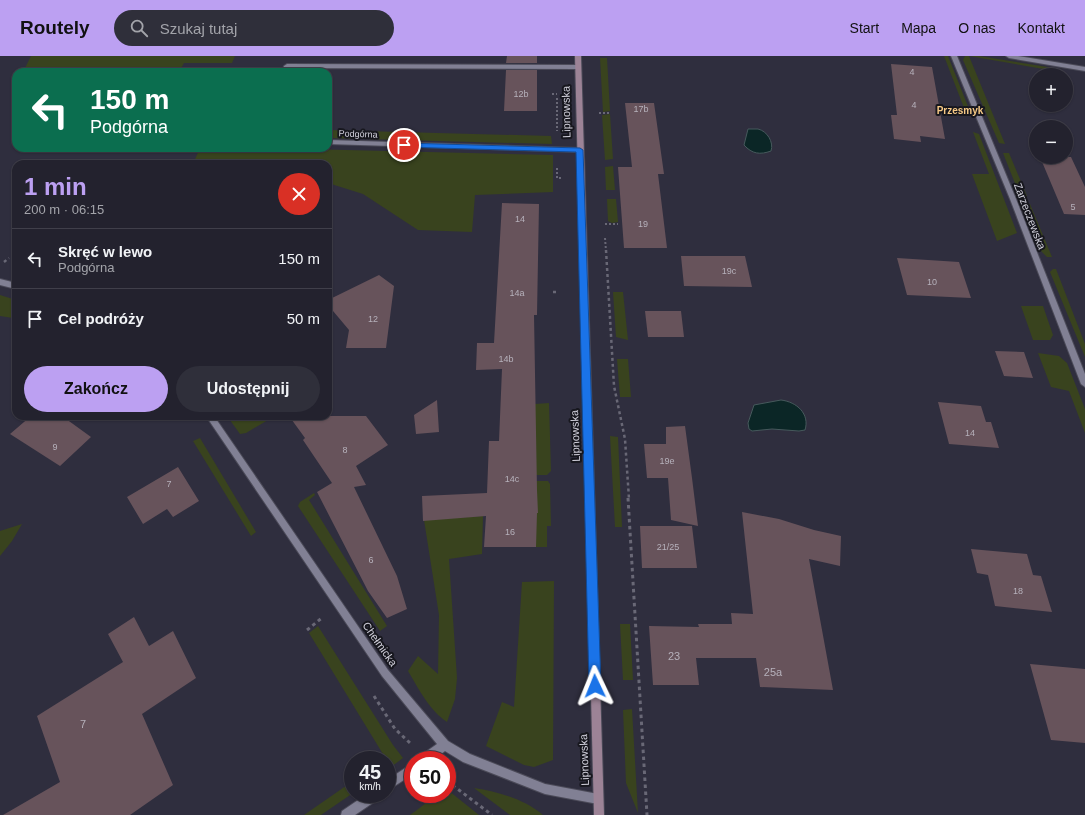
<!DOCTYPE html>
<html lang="pl">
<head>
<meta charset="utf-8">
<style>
	:root { --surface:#23222e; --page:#2f2f3a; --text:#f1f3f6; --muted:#a3a4aa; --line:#403f4a; --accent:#bca0f2 }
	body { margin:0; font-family:Arial,sans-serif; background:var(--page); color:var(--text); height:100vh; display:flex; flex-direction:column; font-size:15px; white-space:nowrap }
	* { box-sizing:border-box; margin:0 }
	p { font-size:13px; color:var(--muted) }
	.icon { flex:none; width:22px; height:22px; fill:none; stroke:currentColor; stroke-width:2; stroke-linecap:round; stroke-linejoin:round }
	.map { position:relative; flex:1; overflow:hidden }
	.panel { position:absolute; left:12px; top:104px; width:320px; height:260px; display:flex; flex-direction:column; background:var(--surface); border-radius:12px; box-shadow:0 1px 3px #0004,0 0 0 1px var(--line) }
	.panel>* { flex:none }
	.hud { position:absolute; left:12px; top:12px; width:320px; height:84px; border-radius:12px; box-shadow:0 1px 3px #0004,0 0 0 1px var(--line); background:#0b6e4f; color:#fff; overflow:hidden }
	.tools { position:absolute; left:1029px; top:12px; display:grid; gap:8px }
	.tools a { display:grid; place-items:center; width:44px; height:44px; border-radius:50%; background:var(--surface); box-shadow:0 1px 3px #0004,0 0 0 1px var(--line); font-size:20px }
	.speed { position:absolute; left:344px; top:695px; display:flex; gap:8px; font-size:20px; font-weight:700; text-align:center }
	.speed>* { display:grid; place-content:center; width:52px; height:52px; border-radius:50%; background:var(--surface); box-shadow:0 1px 3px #0004,0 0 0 1px var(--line); line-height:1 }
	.speed small { font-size:10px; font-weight:400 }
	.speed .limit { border:6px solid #d22; background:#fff; color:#111 }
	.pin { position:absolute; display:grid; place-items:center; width:34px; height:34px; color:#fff; margin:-17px; border:2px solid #fff; border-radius:50%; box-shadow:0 1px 4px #0007 }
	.me { position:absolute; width:44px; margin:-22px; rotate:358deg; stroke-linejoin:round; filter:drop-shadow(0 0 3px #0008) }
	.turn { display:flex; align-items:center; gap:14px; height:84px; padding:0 12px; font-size:18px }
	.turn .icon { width:52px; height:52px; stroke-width:2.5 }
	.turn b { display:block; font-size:28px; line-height:34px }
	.round { display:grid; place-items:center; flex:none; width:42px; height:42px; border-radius:21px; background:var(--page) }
	.overview { display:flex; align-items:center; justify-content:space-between; height:68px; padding:0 12px }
	h1 { font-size:24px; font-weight:800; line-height:30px; color:var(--accent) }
	.button { display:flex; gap:8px; margin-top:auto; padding:8px 12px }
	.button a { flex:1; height:46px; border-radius:24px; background:var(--accent); color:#111; font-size:16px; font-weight:800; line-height:46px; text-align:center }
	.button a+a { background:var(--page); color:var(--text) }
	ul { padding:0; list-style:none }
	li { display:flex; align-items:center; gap:12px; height:60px; padding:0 12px; border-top:1px solid var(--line) }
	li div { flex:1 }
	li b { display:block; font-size:15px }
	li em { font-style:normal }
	header { display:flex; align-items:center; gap:24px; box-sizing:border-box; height:56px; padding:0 20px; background:var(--accent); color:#111 }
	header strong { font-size:19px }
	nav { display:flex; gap:22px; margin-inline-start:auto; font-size:14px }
	.search { width:280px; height:36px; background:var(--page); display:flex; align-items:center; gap:10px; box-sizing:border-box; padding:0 14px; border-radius:22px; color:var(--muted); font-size:15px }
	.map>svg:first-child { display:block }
	.green { fill:#39431e }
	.water { fill:#0b2626; stroke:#46595c }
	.building { fill:#67535b }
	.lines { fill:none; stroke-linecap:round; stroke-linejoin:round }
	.lane-casing { stroke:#4b4a58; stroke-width:2 }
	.street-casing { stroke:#4b4a58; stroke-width:2 }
	.secondary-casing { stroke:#4b4a58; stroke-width:2 }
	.path-far2 { stroke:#696876; stroke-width:2; stroke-dasharray:2 2; stroke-linecap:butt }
	.path-far1 { stroke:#696876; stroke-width:2.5; stroke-dasharray:3 3; stroke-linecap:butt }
	.path { stroke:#696876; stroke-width:3; stroke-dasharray:3.5 3.5; stroke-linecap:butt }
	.lane { fill:#818094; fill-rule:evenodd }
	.street { fill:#818094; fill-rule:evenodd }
	.secondary { fill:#9c8396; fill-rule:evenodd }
	.route { fill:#1a73e8; stroke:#114b97 }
	.labels { text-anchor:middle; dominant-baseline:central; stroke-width:4; stroke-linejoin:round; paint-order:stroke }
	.number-label { font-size:9px; fill:#b6b1bb }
	.far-street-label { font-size:9px; fill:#d1d0db; stroke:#17171e }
	.far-neighbourhood-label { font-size:10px; font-weight:bold; fill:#f7ca86; stroke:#17171e }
	.street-label { font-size:11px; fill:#d1d0db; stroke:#17171e }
	.near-number-label { font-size:11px; fill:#b6b1bb }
</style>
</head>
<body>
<header>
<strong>Routely</strong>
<div class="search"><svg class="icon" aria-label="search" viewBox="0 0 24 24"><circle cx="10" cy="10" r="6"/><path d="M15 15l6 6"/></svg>Szukaj tutaj</div>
<nav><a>Start</a><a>Mapa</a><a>O nas</a><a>Kontakt</a></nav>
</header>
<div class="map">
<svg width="1085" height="759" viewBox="0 0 1085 759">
	<rect width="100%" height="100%" fill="#2f2e3e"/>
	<path class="green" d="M31 0H235L232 7H184L179 16H23Z
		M944 0H948L971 58 966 57Z
		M965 0H979L1054 12 1055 15 969 0 1005 88 999 87 963 4Z
		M600 2H607L610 55 603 56Z
		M610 58 613 103 605 104 602 59Z
		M328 74 551 80 552 88 328 82Z
		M973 76 979 78 1017 177 997 185 972 118H989Z
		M200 92H264L553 99V136L475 139 472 176 418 174 363 138 328 127V108H193Z
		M1003 97H1009L1027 140H1020Z
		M613 110 615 134H606L605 111Z
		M607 143H616L618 166 612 167 608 165Z
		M1022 148H1030L1052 201H1047L1041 195Z
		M1053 213H1056L1085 288V301L1050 216Z
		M613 236H623L628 284 616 281Z
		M0 239 16 244V260L13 262 0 260Z
		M1021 250H1043L1053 279 1050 284H1033Z
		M1038 297 1059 300 1067 307 1085 353V377L1069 335 1051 331Z
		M617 303H628L631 341H620Z
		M549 347 551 415 547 419H535V348Z
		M227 360H266L268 364 246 377 240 378Z
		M610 380 618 381 622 471H615Z
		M200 382 256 476 251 480 193 385Z
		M535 425H548L550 428 551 470H547V491H536Z
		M314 437 315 439 309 444 387 570 380 575 298 450 300 446Z
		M483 460 482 498 449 503 457 622 455 643 447 666C430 655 418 632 408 615L418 600 438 618 439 559 424 464Z
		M22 468 12 485 0 500V475Z
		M554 525 553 704 534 711 524 709 486 690 502 646 514 651 522 526Z
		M620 568H630L633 624H623Z
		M318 570 393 689 403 702 387 714V704H384L386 703 309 577Z
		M632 653 638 757 626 727 623 654Z
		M353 725V737L321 759H304Z
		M474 732C499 736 524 743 543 759H510Z
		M449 735 479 759H410C421 752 434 738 447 738V736Z"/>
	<path class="water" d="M748 73C751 73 755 73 758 73 767 75 774 86 771 95 760 99 752 98 744 89Z
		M781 344C797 346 810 358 805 374L799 375 772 373 752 375 749 373 748 367 754 349Z"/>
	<path class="building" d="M507 0H537V7H506Z
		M891 8 932 11 945 83 920 80 921 86 894 83 891 59H897Z
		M506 14H537V55H504Z
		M625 47H654L664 118H658L667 192H624L618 111H632Z
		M1040 101H1071L1085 131V159L1064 158Z
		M502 147 539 148 537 259H534L537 434 538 457H537L536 491H484L486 460 423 465 422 440 487 437 489 385H499L502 313 476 314 477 287H494Z
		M681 200H745L752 231 684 230Z
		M897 202 959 206 971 242 907 239Z
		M379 219 394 230 386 292H346L349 274 328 249V244Z
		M645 255H681L684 281H648Z
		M995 295 1024 296 1033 322 1004 320Z
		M437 344 439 376 416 378 414 359Z
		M938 346 981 350 986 366H991L999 392 949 388Z
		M31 360H62L91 381 60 410 10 378Z
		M289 360H366L388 389 356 410 366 429 354 431 397 520 407 553 387 562 368 535 317 436 332 427 303 384 305 382Z
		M685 370 692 422 698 470 671 464 668 422H647L644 388H666V371Z
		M178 411 199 445 173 461 167 453 143 468 127 441Z
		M742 456 779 463 814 474 841 480 840 510 809 503 833 634 760 631 756 602H696L699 629H653L649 570 699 571 698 568H732L731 557 753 558Z
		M640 470H692L697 512H642Z
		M971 493 1027 498 1033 519 1041 520 1052 556 995 550 988 519 977 517Z
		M134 561 149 590 173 575 196 622 142 658 173 729 130 759H3L60 726 37 660 123 606 108 578Z
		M1030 608 1085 613V687L1051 684Z"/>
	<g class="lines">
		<defs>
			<path id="lane" d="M287 8 578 9 581 11 578 13 289 12 288 16H282L284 10Z
				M328 84 580 92 583 94 580 96 328 88Z"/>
			<path id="street" d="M951 0H957L1016 143 1085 318V331L1081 328 1010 143Z
				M1006 0H1018L1085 11V15L1009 2Z
				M0 223 16 227V233L0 229Z
				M206 360H214L388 614 448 685 470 698 545 728 598 738 602 739 603 743 602 747 598 748 545 738 463 706 445 695 433 704H419L420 700 437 688 382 620Z
				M413 707V718L387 735V724Z
				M367 738H381L380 742 355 759H341L342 755Z"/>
			<path id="secondary" d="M575 0H581L604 759H594Z"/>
		</defs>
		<use href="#lane" class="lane-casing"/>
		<use href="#street" class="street-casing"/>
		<use href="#secondary" class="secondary-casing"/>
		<path class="path-far2" d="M552 38H557
			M557 42V75
			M599 57H610
			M557 112V122H562
			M605 168H618
			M605 182 606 195"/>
		<path class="path-far1" d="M606 194 614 330 625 383 629 443
			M4 206 9 202
			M553 236H558"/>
		<path class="path" d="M628 442 647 759
			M307 574 323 561
			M374 640 395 673 410 687
			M447 725 492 759"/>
		<use href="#lane" class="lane"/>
		<use href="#street" class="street"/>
		<use href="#secondary" class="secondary"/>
	</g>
	<path class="route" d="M404 87 580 92 583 94 601 630 599 634 595 635 591 634 589 630 576 96 402 91 401 89Z"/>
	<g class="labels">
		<g class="number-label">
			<text x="912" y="16">4</text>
			<text x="521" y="38">12b</text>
			<text x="914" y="49">4</text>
			<text x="641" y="53">17b</text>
			<text x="1073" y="151">5</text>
			<text x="520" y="163">14</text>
			<text x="643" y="168">19</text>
			<text x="729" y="215">19c</text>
			<text x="932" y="226">10</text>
			<text x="517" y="237">14a</text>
			<text x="373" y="263">12</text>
			<text x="506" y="303">14b</text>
			<text x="970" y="377">14</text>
			<text x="55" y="391">9</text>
			<text x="345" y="394">8</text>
			<text x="667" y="405">19e</text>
			<text x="512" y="423">14c</text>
			<text x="169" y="428">7</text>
			<text x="510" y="476">16</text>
			<text x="668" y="491">21/25</text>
			<text x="371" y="504">6</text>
			<text x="1018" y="535">18</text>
		</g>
		<g class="far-street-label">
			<text transform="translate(358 78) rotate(2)">Podgórna</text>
		</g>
		<g class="far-neighbourhood-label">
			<text x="960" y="54">Przesmyk</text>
		</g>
		<g class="street-label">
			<text transform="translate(566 56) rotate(-91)">Lipnowska</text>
			<text transform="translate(1030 160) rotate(69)">Zarzeczewska</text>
			<text transform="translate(575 380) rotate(-92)">Lipnowska</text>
			<text transform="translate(380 588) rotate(55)">Chełmicka</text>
			<text transform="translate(584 704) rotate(-92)">Lipnowska</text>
		</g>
		<g class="near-number-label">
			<text x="674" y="600">23</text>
			<text x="773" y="616">25a</text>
			<text x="83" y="668">7</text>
		</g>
	</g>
</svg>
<div class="tools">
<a>+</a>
<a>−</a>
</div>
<div class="speed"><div>45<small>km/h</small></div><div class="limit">50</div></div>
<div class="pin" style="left:404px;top:89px;background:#d93025"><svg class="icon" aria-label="arrive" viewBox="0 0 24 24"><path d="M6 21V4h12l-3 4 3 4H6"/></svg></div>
<svg class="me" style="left:595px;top:630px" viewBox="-20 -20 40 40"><path d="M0-17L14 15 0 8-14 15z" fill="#1a73e8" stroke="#fff" stroke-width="4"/></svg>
<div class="hud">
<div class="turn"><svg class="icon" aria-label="left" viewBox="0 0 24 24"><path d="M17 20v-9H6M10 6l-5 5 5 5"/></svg><div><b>150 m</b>Podgórna</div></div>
</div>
<section class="panel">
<div class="overview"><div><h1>1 min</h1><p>200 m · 06:15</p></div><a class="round" style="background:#d93025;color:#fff"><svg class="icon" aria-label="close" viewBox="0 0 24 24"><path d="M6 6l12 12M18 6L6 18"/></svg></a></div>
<ul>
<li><svg class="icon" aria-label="left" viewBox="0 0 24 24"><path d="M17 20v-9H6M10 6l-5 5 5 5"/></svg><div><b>Skręć w lewo</b><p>Podgórna</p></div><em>150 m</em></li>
<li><svg class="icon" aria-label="arrive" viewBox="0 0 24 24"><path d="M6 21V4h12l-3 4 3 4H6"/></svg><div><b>Cel podróży</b></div><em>50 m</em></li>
</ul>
<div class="button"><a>Zakończ</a><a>Udostępnij</a></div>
</section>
</div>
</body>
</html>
